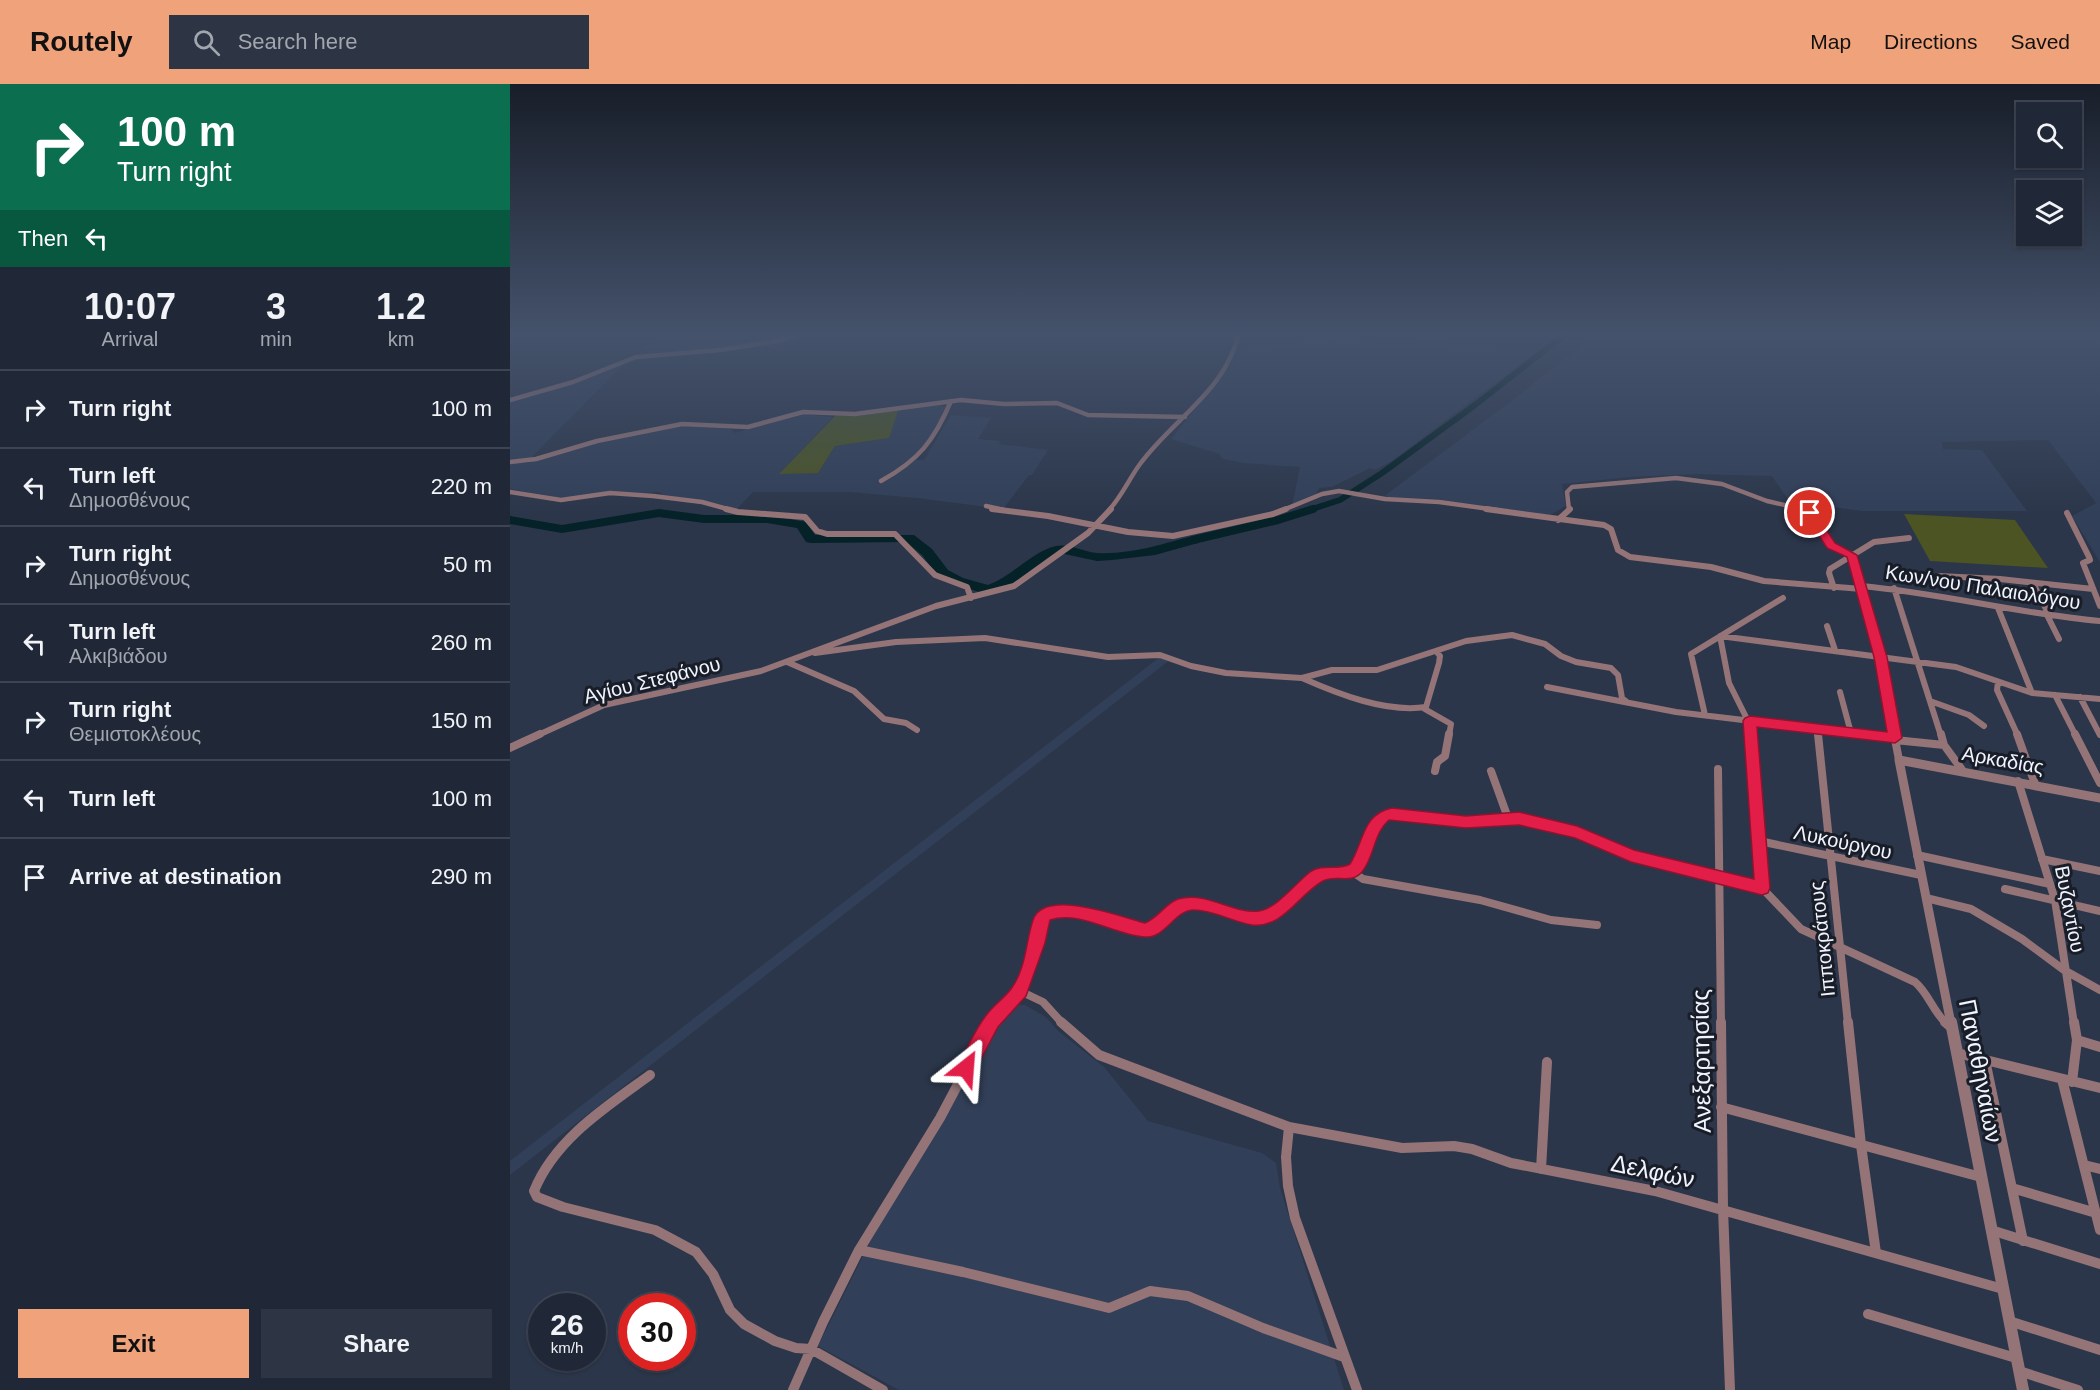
<!DOCTYPE html>
<html lang="en">
<head>
<meta charset="utf-8">
<style>
	:root { --surface:#202838; --page:#2d3443; --text:#f1f3f6; --muted:#a2a6ae; --line:#3d4453; --accent:#f0a27a }
	body { margin:0; font-family:Helvetica,sans-serif; background:var(--page); color:var(--text); height:100vh; display:flex; flex-direction:column; font-size:22px; white-space:nowrap }
	* { box-sizing:border-box; margin:0 }
	p { font-size:20px; color:var(--muted) }
	.icon { flex:none; width:33px; height:33px; fill:none; stroke:currentColor; stroke-width:2; stroke-linecap:round; stroke-linejoin:round }
	.map { position:relative; flex:1; overflow:hidden }
	.details { display:flex; flex-direction:column; background:var(--surface); width:510px }
	.details>* { flex:none }
	.top-card { background:#0b6e4f; color:#fff; overflow:hidden }
	.fabs { position:absolute; left:1506px; top:18px; display:grid; gap:12px }
	.fabs a { display:grid; place-items:center; width:66px; height:66px; border-radius:0px; background:var(--surface); box-shadow:0 2px 4px #0004,0 0 0 2px var(--line); font-size:30px }
	.speed { position:absolute; left:18px; top:1209px; display:flex; gap:12px; font-size:30px; font-weight:700; text-align:center }
	.speed>* { display:grid; place-content:center; width:78px; height:78px; border-radius:50%; background:var(--surface); box-shadow:0 2px 4px #0004,0 0 0 2px var(--line); line-height:1 }
	.speed small { font-size:15px; font-weight:400 }
	.speed .limit { border:9px solid #d22; background:#fff; color:#111 }
	.pin { position:absolute; display:grid; place-items:center; width:51px; height:51px; color:#fff; margin:-26px; border:3px solid #fff; border-radius:50%; box-shadow:0 2px 6px #0007 }
	.me { position:absolute; width:66px; margin:-33px; rotate:28deg; stroke-linejoin:round; filter:drop-shadow(0 0 4px #0008) }
	.turn { display:flex; align-items:center; gap:21px; height:126px; padding:0 18px; font-size:27px }
	.turn .icon { width:78px; height:78px; stroke-width:2.5 }
	.turn b { display:block; font-size:42px; line-height:51px }
	.then { display:flex; align-items:center; height:57px; padding:0 18px; background:#0003; gap:12px; font-size:22px }
	.eta { display:flex; justify-content:space-evenly; align-items:center; height:102px; text-align:center }
	.eta b { font-size:36px; font-weight:700; line-height:42px }
	.button { display:flex; gap:12px; margin-top:auto; padding:12px 18px }
	.button a { flex:1; height:69px; border-radius:0px; background:var(--accent); color:#111; font-size:24px; font-weight:700; line-height:69px; text-align:center }
	.button a+a { background:var(--page); color:var(--text) }
	ul { padding:0; list-style:none }
	li { display:flex; align-items:center; gap:18px; height:78px; padding:0 18px; border-top:2px solid var(--line) }
	li div { flex:1 }
	li b { display:block; font-size:22px }
	li em { font-style:normal }
	header { display:flex; align-items:center; gap:36px; box-sizing:border-box; height:84px; padding:0 30px; background:var(--accent); color:#111 }
	header strong { font-size:28px }
	nav { display:flex; gap:33px; margin-inline-start:auto; font-size:21px }
	.search { width:420px; height:54px; background:var(--page); display:flex; align-items:center; gap:15px; box-sizing:border-box; padding:0 21px; border-radius:0px; color:var(--muted); font-size:22px }
	main { display:flex; flex:1; min-height:0 }
	.map>svg:first-child { display:block }
	.built { fill:#323f58 }
	.green { fill:#4b5422 }
	.lines { fill:none; stroke-linecap:round; stroke-linejoin:round }
	.canal-far1 { stroke:#042227; stroke-width:6 }
	.canal { stroke:#042227; stroke-width:8 }
	.river { fill:#042227; fill-rule:evenodd }
	.minor-far3 { stroke:#947477; stroke-width:4.5 }
	.minor-far2 { stroke:#947477; stroke-width:6 }
	.minor-far1 { stroke:#947477; stroke-width:8 }
	.minor { stroke:#947477; stroke-width:10 }
	.tertiary-far1 { stroke:#947477; stroke-width:9 }
	.tertiary { stroke:#947477; stroke-width:12 }
	.route { fill:#e11d48; stroke:#92132f; stroke-width:1.5 }
	.labels { text-anchor:middle; dominant-baseline:central; stroke-width:6; stroke-linejoin:round; paint-order:stroke }
	.street-label { font-size:20px; fill:#eff4ff; stroke:#191d27 }
	.near-street-label { font-size:24px; fill:#eff4ff; stroke:#191d27 }
</style>
</head>
<body>
<header>
<strong>Routely</strong>
<div class="search"><svg class="icon" aria-label="search" viewBox="0 0 24 24"><circle cx="10" cy="10" r="6"/><path d="M15 15l6 6"/></svg>Search here</div>
<nav><a>Map</a><a>Directions</a><a>Saved</a></nav>
</header>
<main>
<section class="details">
<div class="top-card">
<div class="turn"><svg class="icon" aria-label="right" viewBox="0 0 24 24"><path d="M7 20v-9h11M14 6l5 5-5 5"/></svg><div><b>100 m</b>Turn right</div></div>
<div class="then">Then<svg class="icon" aria-label="left" viewBox="0 0 24 24"><path d="M17 20v-9H6M10 6l-5 5 5 5"/></svg></div>
</div>
<div class="eta">
<div><b>10:07</b><p>Arrival</p></div>
<div><b>3</b><p>min</p></div>
<div><b>1.2</b><p>km</p></div>
</div>
<ul>
<li><svg class="icon" aria-label="right" viewBox="0 0 24 24"><path d="M7 20v-9h11M14 6l5 5-5 5"/></svg><div><b>Turn right</b></div><em>100 m</em></li>
<li><svg class="icon" aria-label="left" viewBox="0 0 24 24"><path d="M17 20v-9H6M10 6l-5 5 5 5"/></svg><div><b>Turn left</b><p>Δημοσθένους</p></div><em>220 m</em></li>
<li><svg class="icon" aria-label="right" viewBox="0 0 24 24"><path d="M7 20v-9h11M14 6l5 5-5 5"/></svg><div><b>Turn right</b><p>Δημοσθένους</p></div><em>50 m</em></li>
<li><svg class="icon" aria-label="left" viewBox="0 0 24 24"><path d="M17 20v-9H6M10 6l-5 5 5 5"/></svg><div><b>Turn left</b><p>Αλκιβιάδου</p></div><em>260 m</em></li>
<li><svg class="icon" aria-label="right" viewBox="0 0 24 24"><path d="M7 20v-9h11M14 6l5 5-5 5"/></svg><div><b>Turn right</b><p>Θεμιστοκλέους</p></div><em>150 m</em></li>
<li><svg class="icon" aria-label="left" viewBox="0 0 24 24"><path d="M17 20v-9H6M10 6l-5 5 5 5"/></svg><div><b>Turn left</b></div><em>100 m</em></li>
<li><svg class="icon" aria-label="arrive" viewBox="0 0 24 24"><path d="M6 21V4h12l-3 4 3 4H6"/></svg><div><b>Arrive at destination</b></div><em>290 m</em></li>
</ul>
<div class="button"><a>Exit</a><a>Share</a></div>
</section>
<div class="map">
<svg width="1590" height="1306" viewBox="0 0 1590 1306">
	<rect width="100%" height="100%" fill="#2b364a"/>
	<path class="built" d="M153 248H262L256 257 202 265 140 269 130 265Z
		M936 248 940 262 1030 265 882 377 865 386 860 384 822 403 809 404 806 411 782 422 790 383 732 379 711 374 710 370 661 355 734 264 824 253 881 260 899 259 918 249Z
		M1088 248H1590V478L1562 432 1586 419 1538 356 1432 358 1433 365 1472 366 1517 427H1352L1279 417 1262 392 1186 390 1119 393 1052 400 1056 422 1040 431 925 415 873 413 1004 315Z
		M118 276 20 375 0 376V317L64 298Z
		M429 321 435 323 430 338 411 367 402 376H414L441 331 481 334 468 355 490 357 489 360 538 366 522 391H519L493 425 407 414 339 408H243L227 425 195 417 154 411 149 408 52 414 0 405V379H17L89 357 156 343 184 341 220 345 225 349 291 330 323 333 270 389H308L325 362 378 354 389 324Z
		M651 572 661 575 0 1091V1077Z
		M508 921H515L536 933 548 947 594 983 638 1037 752 1069 766 1079 770 1104 834 1306H389L308 1262 360 1158 474 956 494 925Z"/>
	<path class="green" d="M389 324 379 354 325 362 308 389 269 390 326 331 349 332Z
		M1394 430 1505 436 1538 484 1420 477Z"/>
	<g class="lines">
		<path class="canal-far1" d="M799 426 830 416 872 389 965 321 1053 252"/>
		<path class="canal" d="M683 456 768 436 803 425"/>
		<path class="river" d="M149 425 194 431H257L296 438 305 451H404L422 465 438 486 453 494 478 501C503 492 521 468 546 462 559 459 574 468 587 469 619 471 652 460 683 452L690 456 688 459 645 471 602 476 587 477 550 469 544 471 513 495 479 511 443 500 428 492 412 471 396 458 301 459 296 458 287 444 257 439H194L149 433 52 449 0 440V432L52 441Z"/>
		<path class="minor-far3" d="M0 316 63 298 126 273 210 266 268 257 294 248
			M0 378 26 375 87 357 172 340 238 343 293 328 345 330 451 316 494 320 547 319 578 331 675 333
			M371 397C409 376 424 357 441 317
			M0 408 51 416 100 409 143 412 192 418 221 426
			M476 422 494 426
			M599 426C612 412 619 395 630 380 663 335 717 306 729 248
			M773 426 812 410 829 407 875 415 929 418 987 426
			M1059 426 1057 408 1062 403 1166 394 1212 400 1257 417 1296 426"/>
		<path class="minor-far2" d="M216 425 228 428 295 433 307 447 317 450H385L425 491 457 503 461 514
			M482 425 538 432 618 448 663 452 763 430 776 425
			M976 425 1094 441 1101 445 1108 466 1120 473 1201 483 1254 497 1352 505
			M1295 425 1321 461 1342 471 1370 573 1385 652
			M1557 429 1579 473 1580 476 1573 479 1590 522
			M1048 436 1060 425
			M1429 492 1490 495 1583 505
			M1523 499 1540 533
			M1351 502C1431 509 1510 530 1590 537
			M1324 504 1319 489 1320 485 1364 458 1399 454
			M1384 504 1431 652
			M1488 524 1522 609
			M1538 533 1549 555
			M1317 542 1325 566
			M305 569 386 558 475 554 598 573 650 571 681 582 716 589 792 594 822 586H867L956 557 1002 551 1035 560 1051 572 1066 578 1101 584 1108 591 1112 614 1117 618
			M277 578 344 607 374 635 396 639 407 646
			M792 594C828 610 876 629 916 623L929 579 930 572 926 567
			M1488 598 1487 606 1508 652
			M1037 603 1166 628 1368 652
			M1330 608 1341 649
			M1545 611 1566 652
			M1570 613 1590 651
			M1420 617 1459 631 1474 642
			M913 624 941 640 939 652
			M1195 631 1181 570 1273 514
			M1238 637 1219 599 1210 552 1446 583 1522 609 1590 615
			M1240 637 1241 652
			M1307 645 1308 652
			M26 652 94 621 251 587 426 522 504 502 578 449 601 425"/>
		<path class="minor-far1" d="M1241 650 1252 804
			M1308 650 1338 940
			M1355 650 1385 654
			M1384 650 1389 676
			M1431 650 1434 661 1453 687
			M1507 650 1525 700
			M1565 650 1590 699
			M1385 656 1434 661
			M0 664 30 650
			M1208 685 1211 940
			M925 687 927 678 935 672 939 650
			M981 687 998 734
			M1508 697 1545 816 1564 940
			M1249 757 1411 791
			M1407 771 1540 800
			M1532 775 1590 787
			M841 787 853 795 970 816 1041 836 1087 841
			M1495 805 1590 827
			M1416 814 1461 825 1512 855 1554 886 1590 906
			M510 907 533 918 553 940
			M480 940 510 907 527 859 531 836 540 830 565 828 622 844 640 845 668 824 685 819 734 833 754 834 767 827 807 792 817 789H837L846 784 854 769 863 745 873 733 882 730 956 738 1009 735 1067 748 1121 772 1252 804 1291 845 1405 898C1419 910 1423 928 1437 940"/>
		<path class="minor" d="M551 938 589 971 779 1043 776 1073 778 1102 785 1134 847 1306
			M1211 938 1213 1125 1220 1306
			M1338 938 1351 1061 1366 1169
			M1435 938 1442 944
			M1567 956 1590 963
			M1447 969 1590 1004
			M1475 976 1513 1157
			M140 991C96 1023 45 1055 24 1107L27 1113 53 1123 145 1146 186 1168 203 1190 220 1226 234 1240 265 1257 286 1264 301 1265 373 1306
			M1552 995 1590 1146
			M1562 998 1567 956 1564 938
			M1211 1023 1471 1093
			M779 1043 892 1064 944 1062 962 1065 1001 1079 1145 1107 1493 1205
			M1574 1081 1590 1085
			M1031 1085 1037 978
			M1502 1104 1586 1129
			M1481 1146 1590 1180
			M349 1166 453 1188 599 1224 640 1207 678 1212 753 1244 834 1273
			M1358 1230 1506 1274
			M1499 1237 1590 1266
			M1509 1287 1568 1306
			M283 1306 313 1238 349 1166 430 1034 481 938"/>
		<path class="tertiary-far1" d="M1441 940 1389 676 1590 714"/>
		<path class="tertiary" d="M1441 938 1513 1306"/>
	</g>
	<linearGradient id="sky" x2="0" y2="1"><stop stop-color="#181e29"/><stop offset="0.58" stop-color="#44526b"/><stop offset="1" stop-color="#44526b" stop-opacity="0"/></linearGradient>
	<rect width="1590" height="431" fill="url(#sky)"/>
	<path class="route" d="M1300 426 1304 427 1325 459 1347 471 1377 573 1392 654 1385 659 1247 643 1260 804 1258 809 1252 811 1121 778 1065 754 1009 741 956 744 879 736C863 750 865 772 852 788 840 801 826 790 813 797 790 809 773 845 742 841 723 838 703 826 684 826 664 826 656 855 634 853 604 851 570 826 540 836L535 859 516 912 488 943 463 990 456 993 450 990 447 984 450 977C459 962 466 943 478 929 485 920 497 912 503 902 516 883 516 857 523 836 534 803 612 833 635 839 648 834 656 819 668 815 698 807 722 830 749 827 766 825 787 798 800 788 813 779 828 787 840 780 854 758 852 730 882 724L956 732 1009 728 1067 742 1124 766 1244 795 1233 637 1235 634 1240 632 1377 648 1364 573 1337 473 1317 464 1295 429Z"/>
	<g class="labels">
		<g class="street-label">
			<text transform="translate(1473 503) rotate(9)">Κων/νου Παλαιολόγου</text>
			<text transform="translate(142 596) rotate(-14)">Αγίου Στεφάνου</text>
			<text transform="translate(1493 676) rotate(10)">Αρκαδίας</text>
			<text transform="translate(1333 758) rotate(12)">Λυκούργου</text>
			<text transform="translate(1560 825) rotate(79)">Βυζαντίου</text>
			<text transform="translate(1312 855) rotate(-96)">Ιπποκράτους</text>
		</g>
		<g class="near-street-label">
			<text transform="translate(1191 977) rotate(-91)">Ανεξαρτησίας</text>
			<text transform="translate(1471 987) rotate(79)">Παναθηναίων</text>
			<text transform="translate(1143 1087) rotate(12)">Δελφών</text>
		</g>
	</g>
</svg>
<div class="fabs">
<a><svg class="icon" aria-label="search" viewBox="0 0 24 24"><circle cx="10" cy="10" r="6"/><path d="M15 15l6 6"/></svg></a>
<a><svg class="icon" aria-label="layers" viewBox="0 0 24 24"><path d="M12 4l9 5-9 5-9-5zM3 14l9 5 9-5"/></svg></a>
</div>
<div class="speed"><div>26<small>km/h</small></div><div class="limit">30</div></div>
<div class="pin" style="left:1300px;top:429px;background:#d93025"><svg class="icon" aria-label="arrive" viewBox="0 0 24 24"><path d="M6 21V4h12l-3 4 3 4H6"/></svg></div>
<svg class="me" style="left:456px;top:984px" viewBox="-20 -20 40 40"><path d="M0-17L14 15 0 8-14 15z" fill="#e11d48" stroke="#fff" stroke-width="4"/></svg>
</div>
</main>
</body>
</html>
